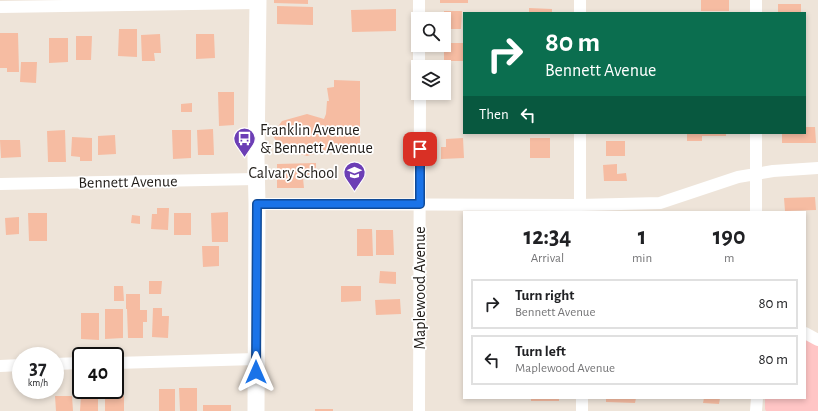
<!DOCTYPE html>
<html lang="en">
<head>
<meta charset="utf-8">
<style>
	:root { --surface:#fff; --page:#f2f2f2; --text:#202124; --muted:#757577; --line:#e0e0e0 }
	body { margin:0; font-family:"Alegreya Sans",sans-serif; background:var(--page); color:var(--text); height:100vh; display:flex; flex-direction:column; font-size:15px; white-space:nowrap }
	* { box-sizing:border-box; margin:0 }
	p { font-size:13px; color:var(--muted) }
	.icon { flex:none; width:22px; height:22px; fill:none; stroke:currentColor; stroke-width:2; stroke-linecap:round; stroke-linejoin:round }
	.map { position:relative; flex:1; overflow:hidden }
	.side { position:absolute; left:463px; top:211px; width:343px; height:188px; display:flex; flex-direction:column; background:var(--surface); border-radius:0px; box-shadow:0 2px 6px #0003 }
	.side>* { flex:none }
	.top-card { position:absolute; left:463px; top:12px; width:343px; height:122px; border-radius:0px; box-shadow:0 2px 6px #0003; background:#0b6e4f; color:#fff; overflow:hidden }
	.tools { position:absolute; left:411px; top:12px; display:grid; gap:8px }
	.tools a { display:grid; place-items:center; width:40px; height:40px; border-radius:0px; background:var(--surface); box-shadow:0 2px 6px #0003; font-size:20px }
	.speed { position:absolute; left:12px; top:347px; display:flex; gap:8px; font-size:20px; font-weight:700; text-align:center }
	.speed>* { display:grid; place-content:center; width:52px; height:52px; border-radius:50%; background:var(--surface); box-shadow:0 2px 6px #0003; line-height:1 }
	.speed small { font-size:10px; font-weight:400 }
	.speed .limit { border:2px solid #111; border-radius:6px; background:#fff; color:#111 }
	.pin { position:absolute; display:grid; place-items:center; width:34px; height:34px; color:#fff; margin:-17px; border-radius:8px; box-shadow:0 2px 6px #0006 }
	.me { position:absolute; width:44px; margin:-22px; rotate:0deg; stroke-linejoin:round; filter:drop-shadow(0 0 3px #0008) }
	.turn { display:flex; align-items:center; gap:14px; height:84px; padding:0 16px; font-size:18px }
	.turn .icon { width:52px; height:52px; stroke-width:2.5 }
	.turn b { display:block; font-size:28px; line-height:34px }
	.then { display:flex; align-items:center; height:38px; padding:0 16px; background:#0003; gap:8px; font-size:15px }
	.eta { display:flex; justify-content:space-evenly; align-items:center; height:68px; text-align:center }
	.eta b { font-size:24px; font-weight:700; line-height:28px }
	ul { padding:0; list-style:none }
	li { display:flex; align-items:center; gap:12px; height:50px; margin:0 8px 6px; padding:0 8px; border:2px solid var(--line); border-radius:0px }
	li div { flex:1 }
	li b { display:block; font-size:15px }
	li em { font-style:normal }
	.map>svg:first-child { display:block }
	.green { fill:#ffc5c5 }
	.building { fill:#f6bca2 }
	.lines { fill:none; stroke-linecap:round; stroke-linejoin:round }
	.street { stroke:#fff; stroke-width:12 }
	.secondary { stroke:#fff; stroke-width:17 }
	.route-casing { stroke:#114b97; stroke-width:10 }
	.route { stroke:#1a73e8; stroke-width:7 }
	.labels { text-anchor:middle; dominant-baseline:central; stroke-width:3.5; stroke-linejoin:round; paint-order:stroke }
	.poi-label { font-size:16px; fill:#211d19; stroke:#fff; text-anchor:start }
	.street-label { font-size:16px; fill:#211d19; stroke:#fff }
</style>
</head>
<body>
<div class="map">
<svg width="818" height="411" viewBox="0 0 818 411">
	<rect width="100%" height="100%" fill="#eee4d9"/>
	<path class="green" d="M805 339 818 346V411H766L765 409V398H805Z"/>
	<path class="building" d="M274 0H308V4L274 3Z
		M440 0H468V3H440Z
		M701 0H729V11H701Z
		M778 4H801V13H778Z
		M277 6 313 7V25L277 24Z
		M529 8 552 9V13H529Z
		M396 9V31L352 32 351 10Z
		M444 11H462L461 29H444Z
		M119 29H137V57L118 56Z
		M0 33H18L19 72H7V68H0Z
		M160 34 161 53H154L155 61H142L141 35Z
		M196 34H214L215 58 196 59Z
		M76 36H92L91 60H76Z
		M49 38H68V62L49 63Z
		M444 43H464V61H444Z
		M21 62H37L36 83 20 82Z
		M334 80 360 81V148L331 149 307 156 282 149 272 135 282 121 307 114 324 119 326 114 327 101H329L327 88 334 87Z
		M218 92H234V125L219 126Z
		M192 103V112H181V104Z
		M805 127H815L816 143H782V133H805Z
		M213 129 214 155H198L197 130Z
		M65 130 66 162H48L47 131Z
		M172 130H191V158L173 159Z
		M687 133H726V136H702V141H687Z
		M115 135 116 154 98 155V136Z
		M72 137 92 138V161H80V157L71 156Z
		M463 138 464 158 441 159V147H446V139Z
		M530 138H550V158H530Z
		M0 140H20L21 157 1 158Z
		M606 141H625V156H606Z
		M316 163V178H303L304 188H277V164Z
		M617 164V174L626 173 627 181H604L603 165Z
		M815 197 816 210 785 211 784 198Z
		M157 208H169L168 230 151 229 152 214H157Z
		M228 212V242H212L211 213Z
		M28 213H47V241H29Z
		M174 213H191V235H174Z
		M132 215 140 216V224L131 223Z
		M19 217V234L6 235 5 218Z
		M357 229H372L373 256H357Z
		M376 230H393L394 255H376Z
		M202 246H219V266L203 267Z
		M380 271 396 272V284L379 283Z
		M149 281H162L161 294H149Z
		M114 286H123L124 301H114Z
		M341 286H361V301L341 302Z
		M126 294H140V310H147V322H143V338H128L127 309H126Z
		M400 299 401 314 376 315 375 300Z
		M153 308H162V316H169L168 338 152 337Z
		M105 309H123V338L105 339Z
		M81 313H99V340L81 339Z
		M179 388H197V411H180Z
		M159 389H175V411H159Z
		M81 395 98 396V411H80Z
		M105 395 124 396V411H105Z
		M55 396H72L73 411H56Z
		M531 398H559V401H531Z
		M606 398H636L635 403 606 402Z
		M704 398H720L719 404 703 403Z
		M203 405H231V411H203Z
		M315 409H333V411H315Z"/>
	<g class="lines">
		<path class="street" d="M419 0V19
			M580 0V13
			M756 0V13
			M0 7 258 3
			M419 45V67
			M580 133V212
			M756 133V212
			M0 184 256 179
			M257 204 580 205 660 203 738 177 773 171 818 168
			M805 333 818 340
			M115 363 256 359
			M55 364 81 363
			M0 366 21 365
			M582 398V411
			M419 411 420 93
			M756 411 757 398"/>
		<path class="secondary" d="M256 411 257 204 256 159 258 0"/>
	</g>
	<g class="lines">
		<defs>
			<path id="route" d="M256 372 257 204H420V149"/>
		</defs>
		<use href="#route" class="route-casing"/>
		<use href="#route" class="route"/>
	</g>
	<defs>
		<symbol id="bus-pin" viewBox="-11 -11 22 30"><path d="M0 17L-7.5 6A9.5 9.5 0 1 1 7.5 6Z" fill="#6c3eb5" stroke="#fff"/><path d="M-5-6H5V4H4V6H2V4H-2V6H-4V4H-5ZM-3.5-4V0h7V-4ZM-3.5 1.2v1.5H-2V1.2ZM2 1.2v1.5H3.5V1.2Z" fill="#fff"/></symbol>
		<symbol id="school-pin" viewBox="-11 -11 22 30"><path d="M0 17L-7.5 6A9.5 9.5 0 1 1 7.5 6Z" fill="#6c3eb5" stroke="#fff"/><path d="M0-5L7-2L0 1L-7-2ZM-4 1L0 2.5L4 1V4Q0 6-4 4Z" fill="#fff"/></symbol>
	</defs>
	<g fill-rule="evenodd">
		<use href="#bus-pin" x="232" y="126" width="25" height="34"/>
		<use href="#school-pin" x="342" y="160" width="25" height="34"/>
	</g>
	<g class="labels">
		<g class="poi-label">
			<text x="260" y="130">Franklin Avenue<tspan x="260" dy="18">&amp; Bennett Avenue</tspan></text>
			<text x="338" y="173" text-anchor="end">Calvary School</text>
		</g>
		<g class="street-label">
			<text transform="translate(128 182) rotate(-1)">Bennett Avenue</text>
			<text transform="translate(420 288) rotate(-90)">Maplewood Avenue</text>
		</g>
	</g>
</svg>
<div class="tools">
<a><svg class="icon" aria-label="search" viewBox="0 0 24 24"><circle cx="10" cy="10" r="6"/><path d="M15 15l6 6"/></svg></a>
<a><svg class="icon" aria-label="layers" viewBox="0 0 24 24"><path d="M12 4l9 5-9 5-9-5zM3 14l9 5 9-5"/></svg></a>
</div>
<div class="speed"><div>37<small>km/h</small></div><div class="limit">40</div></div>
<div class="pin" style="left:420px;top:149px;background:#d93025"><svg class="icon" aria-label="arrive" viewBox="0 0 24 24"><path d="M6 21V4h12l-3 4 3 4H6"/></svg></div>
<svg class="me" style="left:256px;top:372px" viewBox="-20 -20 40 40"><path d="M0-17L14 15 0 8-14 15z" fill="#1a73e8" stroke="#fff" stroke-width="4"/></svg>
<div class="top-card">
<div class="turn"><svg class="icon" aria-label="right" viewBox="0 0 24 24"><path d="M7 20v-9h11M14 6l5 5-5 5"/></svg><div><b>80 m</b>Bennett Avenue</div></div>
<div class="then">Then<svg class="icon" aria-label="left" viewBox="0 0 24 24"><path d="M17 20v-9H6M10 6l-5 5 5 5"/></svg></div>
</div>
<section class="side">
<div class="eta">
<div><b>12:34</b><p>Arrival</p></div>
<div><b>1</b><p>min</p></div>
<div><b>190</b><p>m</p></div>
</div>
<ul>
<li><svg class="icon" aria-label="right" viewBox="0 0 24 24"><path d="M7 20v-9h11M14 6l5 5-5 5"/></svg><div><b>Turn right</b><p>Bennett Avenue</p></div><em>80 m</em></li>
<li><svg class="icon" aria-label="left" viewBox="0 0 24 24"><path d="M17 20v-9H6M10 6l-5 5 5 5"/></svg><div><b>Turn left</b><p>Maplewood Avenue</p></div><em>80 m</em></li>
</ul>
</section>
</div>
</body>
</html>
